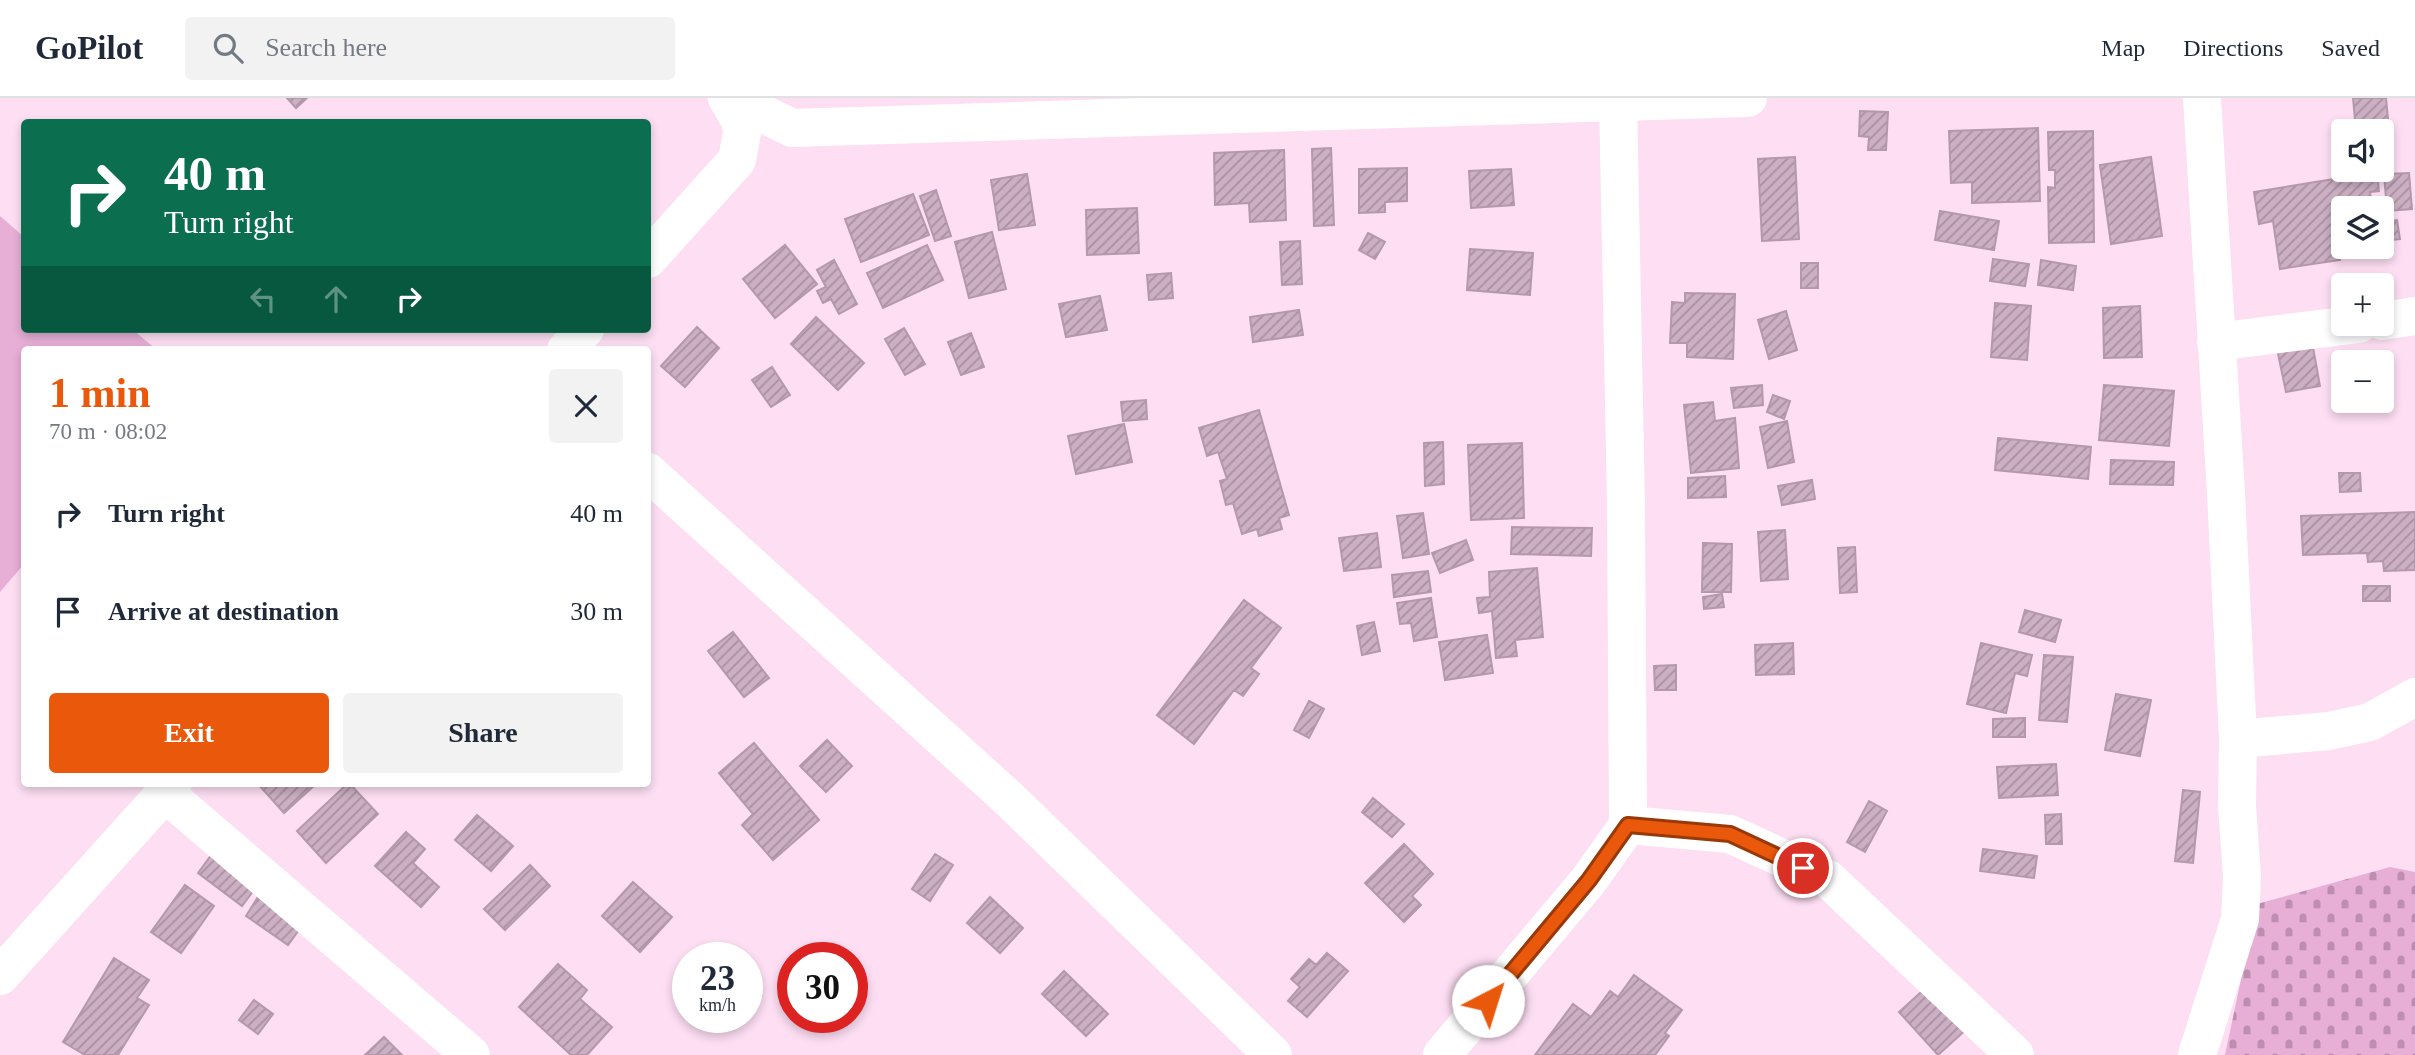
<!DOCTYPE html>
<html lang="en">
<head>
<meta charset="utf-8">
<style>
	:root { --surface:#fff; --page:#f2f2f3; --text:#1f2937; --muted:#747a83; --line:#e0e1e3; --accent:#ea580c }
	body { margin:0; font-family:"Times New Roman",serif; background:var(--page); color:var(--text); height:100vh; display:flex; flex-direction:column; font-size:26px; white-space:nowrap }
	* { box-sizing:border-box; margin:0 }
	p { font-size:23px; color:var(--muted) }
	.icon { flex:none; width:38px; height:38px; fill:none; stroke:currentColor; stroke-width:2; stroke-linecap:round; stroke-linejoin:round }
	.map { position:relative; flex:1; overflow:hidden }
	.sheet { position:absolute; left:21px; top:248px; width:630px; height:441px; display:flex; flex-direction:column; background:var(--surface); border-radius:7px; box-shadow:0 4px 10px #0003 }
	.sheet>* { flex:none }
	.banner { position:absolute; left:21px; top:21px; width:630px; height:214px; border-radius:7px; box-shadow:0 4px 10px #0003; background:#0b6e4f; color:#fff; overflow:hidden }
	.tools { position:absolute; left:2331px; top:21px; display:grid; gap:14px }
	.tools a { display:grid; place-items:center; width:63px; height:63px; border-radius:7px; background:var(--surface); box-shadow:0 4px 10px #0003; font-size:35px }
	.speed { position:absolute; left:672px; top:844px; display:flex; gap:14px; font-size:35px; font-weight:700; text-align:center }
	.speed>* { display:grid; place-content:center; width:91px; height:91px; border-radius:50%; background:var(--surface); box-shadow:0 4px 10px #0003; line-height:1 }
	.speed small { font-size:18px; font-weight:400 }
	.speed .limit { border:10px solid #d22; background:#fff; color:#111 }
	.pin { position:absolute; display:grid; place-items:center; width:60px; height:60px; color:#fff; margin:-30px; border:4px solid #fff; border-radius:50%; box-shadow:0 2px 7px #0007 }
	.me { position:absolute; width:77px; margin:-38px; rotate:40deg; stroke-linejoin:round; filter:drop-shadow(0 0 5px #0008) }
	.turn { display:flex; align-items:center; gap:24px; height:147px; padding:0 28px; font-size:32px }
	.turn .icon { width:91px; height:91px; stroke-width:2.5 }
	.turn b { display:block; font-size:49px; line-height:60px }
	.lanes { display:flex; align-items:center; height:66px; padding:0 28px; background:#0003; justify-content:center; gap:35px; direction:ltr }
	.lanes .off { opacity:.35 }
	.round { display:grid; place-items:center; flex:none; width:74px; height:74px; border-radius:7px; background:var(--page) }
	.overview { display:flex; align-items:center; justify-content:space-between; height:119px; padding:0 28px }
	h1 { font-size:42px; font-weight:700; line-height:52px; color:var(--accent) }
	.primary-button { display:flex; gap:14px; margin-top:auto; padding:14px 28px }
	.primary-button a { flex:1; height:80px; border-radius:7px; background:var(--accent); color:#fff; font-size:28px; font-weight:700; line-height:80px; text-align:center }
	.primary-button a+a { background:var(--page); color:var(--text) }
	ul { padding:0; list-style:none }
	li { display:flex; align-items:center; gap:21px; height:98px; padding:0 28px }
	li div { flex:1 }
	li b { display:block; font-size:26px }
	li em { font-style:normal }
	header { display:flex; align-items:center; gap:42px; box-sizing:border-box; height:98px; padding:0 35px; background:var(--surface); border-bottom:2px solid var(--line) }
	header strong { font-size:33px }
	nav { display:flex; gap:38px; margin-inline-start:auto; font-size:24px }
	.search { width:490px; height:63px; background:var(--page); display:flex; align-items:center; gap:18px; box-sizing:border-box; padding:0 24px; border-radius:7px; color:var(--muted); font-size:26px }
	.map>svg:first-child { display:block }
	.grass { fill:#e7aed6 }
	.cemetery { fill:url(#cemetery-stones) }
	.building { fill:url(#building-hatch); stroke:#b498ac; stroke-width:2 }
	.lines { fill:none; stroke-linecap:round; stroke-linejoin:round }
	.minor { stroke:#fff; stroke-width:38 }
	.route-casing { stroke:#983908; stroke-width:18 }
	.route { stroke:#ea580c; stroke-width:12 }
</style>
</head>
<body>
<header>
<strong>GoPilot</strong>
<div class="search"><svg class="icon" aria-label="search" viewBox="0 0 24 24"><circle cx="10" cy="10" r="6"/><path d="M15 15l6 6"/></svg>Search here</div>
<nav><a>Map</a><a>Directions</a><a>Saved</a></nav>
</header>
<div class="map">
<svg width="2415" height="957" viewBox="0 0 2415 957">
	<defs>
		<pattern id="cemetery-stones" width="16" height="16" patternUnits="userSpaceOnUse" patternTransform="scale(1.75)"><rect width="16" height="16" fill="#e7aed6"/><path d="M2 7V4a2 2 0 0 1 4 0v3zM10 15v-3a2 2 0 0 1 4 0v3z" fill="#bd8eaf"/></pattern>
		<pattern id="building-hatch" width="6" height="6" patternUnits="userSpaceOnUse" patternTransform="scale(1.75)"><rect width="6" height="6" fill="#ccafc3"/><path d="M-1 1l2-2M0 6l6-6M5 7l2-2" fill="none" stroke="#a78fa0"/></pattern>
	</defs>
	<rect width="100%" height="100%" fill="#fddef3"/>
	<path class="grass" d="M0 118 24 139V231H132L157 252H24V466L0 494Z"/>
	<path class="cemetery" d="M2390 769 2415 774V957H2225L2257 806Z"/>
	<path class="building" d="M287 0H307L296 10Z
		M2353 0H2386L2389 31 2356 33Z
		M1860 13 1888 14 1886 52H1868L1869 39 1859 38Z
		M2038 30 2040 103 1972 105V84L1951 85 1949 33Z
		M2093 33 2094 144 2049 145 2048 89 2055 90V72H2049L2048 34Z
		M1331 50 1334 127 1314 128 1312 51Z
		M1284 52 1286 122 1250 124 1249 105 1215 107 1214 55Z
		M1795 59 1799 141 1762 143 1758 61Z
		M2151 59 2162 138 2111 146 2100 67Z
		M1407 70V103L1385 104V114L1359 115V71Z
		M1511 71 1514 107 1471 110 1469 73Z
		M2377 74 2379 93 2370 94 2372 110H2343V115H2340L2342 132 2336 133 2340 162 2280 171 2273 123 2259 126 2254 94Z
		M2409 75 2412 111 2387 113 2384 76Z
		M1027 76 1035 127 999 132 991 82Z
		M936 92 951 138 935 143 920 98Z
		M913 96 929 137 861 164 845 121Z
		M1137 110 1139 155 1087 157 1086 112Z
		M1940 113 1999 123 1994 152 1935 142Z
		M2397 122 2400 141 2382 143V124Z
		M992 134 1006 191 969 200 955 144Z
		M1368 135 1385 144 1375 161 1359 152Z
		M1300 143 1302 186 1282 187 1280 144Z
		M785 147 817 186 775 220 743 181Z
		M927 147 943 182 883 210 867 175Z
		M1470 151 1533 155 1530 197 1467 192Z
		M1993 161 2029 166 2025 188 1990 183Z
		M834 162 857 206 839 216 831 201 823 205 817 193 826 189 817 172Z
		M2041 162 2076 168 2073 192 2038 187Z
		M1801 165H1818V190H1801Z
		M1171 175 1173 200 1149 202 1147 177Z
		M1685 195 1735 196 1733 261 1687 259V245H1670L1672 204 1685 205Z
		M1100 198 1107 232 1066 239 1059 206Z
		M1995 205 2031 208 2027 262 1991 259Z
		M2140 208 2142 259 2104 260 2103 210Z
		M1299 212 1303 237 1253 244 1250 219Z
		M1786 213 1797 252 1769 261 1758 222Z
		M816 219 864 265 838 292 791 246Z
		M697 229 719 250 685 289 661 268Z
		M904 230 925 266 905 277 885 241Z
		M971 235 984 269 961 277 948 244Z
		M2312 244 2320 288 2286 294 2277 251Z
		M772 269 790 297 771 309 752 282Z
		M1762 287 1763 307 1734 310 1731 290Z
		M2104 287 2174 293 2169 348 2099 342Z
		M1773 297 1790 303 1784 321 1767 314Z
		M1146 302 1147 321 1123 323 1121 304Z
		M1713 304 1715 323 1735 320 1739 370 1691 375 1684 307Z
		M1259 312 1289 417 1279 420 1282 431 1259 438 1257 431 1242 436 1233 405 1226 407 1220 383 1227 381 1218 354 1207 358 1199 330Z
		M1787 323 1794 364 1768 370 1760 329Z
		M1124 326 1132 364 1076 376 1068 338Z
		M1998 340 2091 349 2088 381 1995 372Z
		M1443 344 1444 386 1425 388 1424 345Z
		M1522 345 1524 420 1471 422 1468 347Z
		M2111 362 2174 364 2173 387 2110 386Z
		M2339 375H2360L2361 393 2340 394Z
		M1725 378 1726 399 1688 400V380Z
		M1812 382 1815 401 1782 407 1778 388Z
		M2415 414V472L2384 473 2383 463 2368 464 2367 455 2303 457 2301 418Z
		M1423 415 1429 456 1403 460 1397 418Z
		M1512 429 1592 430 1591 458 1511 456Z
		M1785 432 1788 481 1761 483 1758 434Z
		M1377 435 1381 469 1344 473 1339 440Z
		M1466 442 1473 462 1440 475 1432 455Z
		M1703 445 1732 446 1731 494H1702Z
		M1855 449 1857 494 1840 495 1838 450Z
		M1537 470 1543 539 1515 542 1517 558 1496 560 1492 513 1479 515 1477 500 1490 499 1489 474Z
		M1428 473 1431 494 1394 499 1392 477Z
		M2363 488H2390V503H2363Z
		M1722 496 1724 509 1704 511 1703 499Z
		M1431 500 1437 539 1414 543 1411 525 1400 526 1397 505Z
		M1244 502 1281 530 1251 570 1259 576 1243 598 1234 592 1194 646 1157 617Z
		M2025 512 2061 522 2055 544 2019 534Z
		M1374 524 1380 553 1362 557 1357 528Z
		M733 534 769 580 744 599 708 553Z
		M1487 537 1493 575 1445 582 1439 544Z
		M1793 545 1794 576 1756 577 1755 547Z
		M1981 545 2032 557 2027 578 2015 575 2006 615 1967 606Z
		M2044 557 2073 559 2067 624 2039 622Z
		M1676 567V592H1655L1654 568Z
		M2116 596 2151 602 2140 658 2105 652Z
		M1309 603 1324 611 1309 640 1294 632Z
		M2025 620V639H1993V621Z
		M827 642 852 668 826 694 800 668Z
		M754 645 819 722 773 762 742 727 753 716 719 675Z
		M2056 666 2058 697 1999 700 1997 669Z
		M258 686H316L284 715Z
		M347 686H350L378 716 326 765 297 733Z
		M2183 692 2200 694 2193 765 2175 763Z
		M1373 700 1404 726 1392 739 1362 714Z
		M1869 703 1887 713 1865 754 1847 744Z
		M2061 716 2062 746H2046L2045 717Z
		M477 717 513 748 491 773 455 742Z
		M406 734 425 751 413 765 439 789 421 809 375 768Z
		M1404 746 1433 776 1412 798 1421 807 1404 824 1365 785Z
		M1983 751 2037 758 2034 780 1980 773Z
		M212 756 256 789 242 808 198 775Z
		M935 756 953 767 930 803 912 791Z
		M530 767 550 788 505 832 484 811Z
		M633 784 672 819 640 854 602 818Z
		M185 787 214 808 181 855 151 834Z
		M258 799 301 829 288 847 246 818Z
		M990 799 1023 830 1000 855 967 825Z
		M1327 855 1348 873 1307 919 1288 903 1300 889 1291 881 1309 861 1316 867Z
		M114 860 149 882 137 900 149 907 118 957H85L63 944Z
		M558 866 587 892 580 901 612 929 587 957H571L519 909Z
		M1064 873 1108 916 1086 938 1042 896Z
		M1634 877 1682 912 1665 935 1669 938 1655 957H1535L1573 906 1591 919 1610 893 1618 899Z
		M1930 886 1969 929 1938 957 1899 914Z
		M254 902 273 916 258 936 239 922Z
		M384 939 402 957H365Z"/>
	<g class="lines">
		<path class="minor" d="M731 0 792 30 1748 0
			M648 161 737 62 742 35 740 22 727 0
			M2382 223 2415 218
			M2216 244 2359 226
			M566 252 585 231
			M648 374 1009 701 1273 957
			M2238 641 2329 633 2370 624 2415 599
			M165 695 471 957
			M1628 727 1730 736 1828 781 2015 957
			M0 878 173 686
			M1442 957 1589 782 1628 727 1626 406 1618 0
			M2197 957 2240 821 2242 779 2237 707 2238 641 2226 395 2202 0"/>
	</g>
	<g class="lines">
		<defs>
			<path id="route" d="M1488 903 1589 782 1628 727 1730 736 1803 770"/>
		</defs>
		<use href="#route" class="route-casing"/>
		<use href="#route" class="route"/>
	</g>
</svg>
<div class="tools">
<a><svg class="icon" aria-label="sound" viewBox="0 0 24 24"><path d="M4 9h4l5-4v14l-5-4H4zM17 9q2 3 0 6"/></svg></a>
<a><svg class="icon" aria-label="layers" viewBox="0 0 24 24"><path d="M12 4l9 5-9 5-9-5zM3 14l9 5 9-5"/></svg></a>
<a>+</a>
<a>−</a>
</div>
<div class="speed"><div>23<small>km/h</small></div><div class="limit">30</div></div>
<div class="pin" style="left:1803px;top:770px;background:#d93025"><svg class="icon" aria-label="arrive" viewBox="0 0 24 24"><path d="M6 21V4h12l-3 4 3 4H6"/></svg></div>
<svg class="me" style="left:1488px;top:903px" viewBox="-20 -20 40 40"><circle r="19" fill="#fff"/><path d="M0-13L10 11 0 6-10 11z" fill="#ea580c"/></svg>
<div class="banner">
<div class="turn"><svg class="icon" aria-label="right" viewBox="0 0 24 24"><path d="M7 20v-9h11M14 6l5 5-5 5"/></svg><div><b>40 m</b>Turn right</div></div>
<div class="lanes"><svg class="icon off" aria-label="left" viewBox="0 0 24 24"><path d="M17 20v-9H6M10 6l-5 5 5 5"/></svg><svg class="icon off" aria-label="ahead" viewBox="0 0 24 24"><path d="M12 20V5M6 11l6-6 6 6"/></svg><svg class="icon" aria-label="right" viewBox="0 0 24 24"><path d="M7 20v-9h11M14 6l5 5-5 5"/></svg></div>
</div>
<section class="sheet">
<div class="overview"><div><h1>1 min</h1><p>70 m · 08:02</p></div><a class="round"><svg class="icon" aria-label="close" viewBox="0 0 24 24"><path d="M6 6l12 12M18 6L6 18"/></svg></a></div>
<ul>
<li><svg class="icon" aria-label="right" viewBox="0 0 24 24"><path d="M7 20v-9h11M14 6l5 5-5 5"/></svg><div><b>Turn right</b></div><em>40 m</em></li>
<li><svg class="icon" aria-label="arrive" viewBox="0 0 24 24"><path d="M6 21V4h12l-3 4 3 4H6"/></svg><div><b>Arrive at destination</b></div><em>30 m</em></li>
</ul>
<div class="primary-button"><a>Exit</a><a>Share</a></div>
</section>
</div>
</body>
</html>
